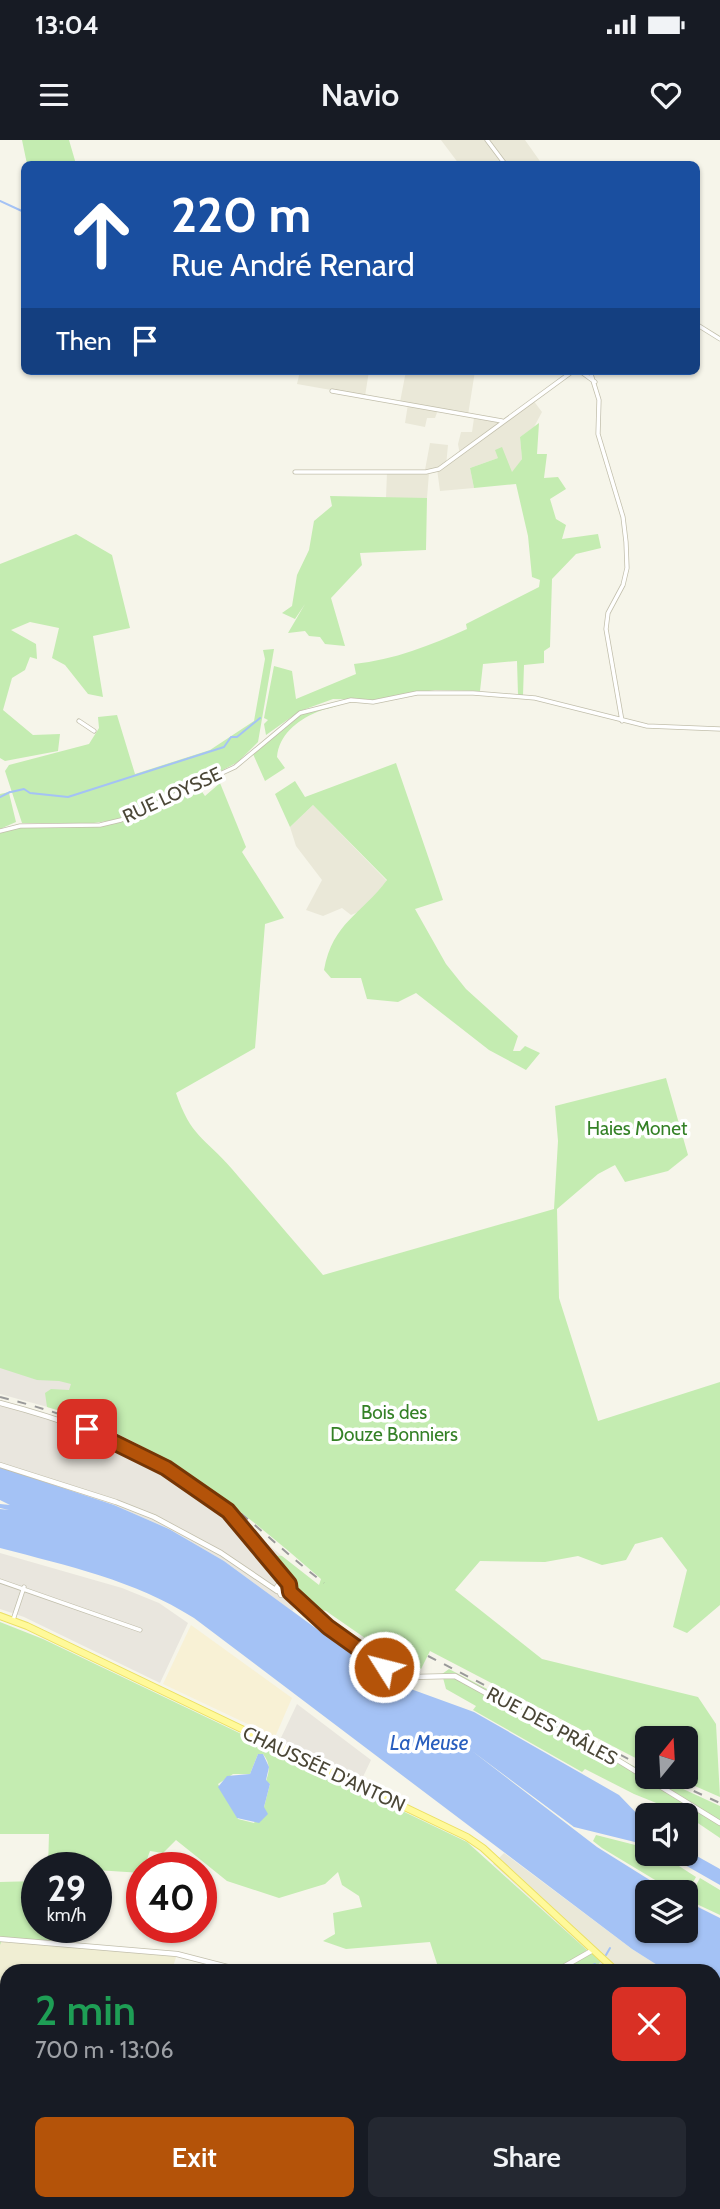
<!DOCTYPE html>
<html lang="en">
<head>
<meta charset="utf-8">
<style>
	:root { --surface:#171b24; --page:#242831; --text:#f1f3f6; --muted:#9ea1a6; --accent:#b45309 }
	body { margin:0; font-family:Cabin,sans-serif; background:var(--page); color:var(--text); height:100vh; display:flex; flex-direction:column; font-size:26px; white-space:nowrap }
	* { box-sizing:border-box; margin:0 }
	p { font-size:23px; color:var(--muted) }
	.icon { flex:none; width:38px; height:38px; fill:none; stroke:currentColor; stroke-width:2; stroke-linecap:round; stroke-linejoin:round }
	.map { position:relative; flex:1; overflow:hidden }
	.sheet { position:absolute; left:0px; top:1824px; width:721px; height:247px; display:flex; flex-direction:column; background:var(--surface); border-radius:21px 21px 0 0; box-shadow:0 2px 5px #0004 }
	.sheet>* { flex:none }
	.guide { position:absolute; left:21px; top:21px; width:679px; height:214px; border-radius:10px; box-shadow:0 2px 5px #0004; background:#1a4fa0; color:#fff; overflow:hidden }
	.needle { width:46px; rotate:18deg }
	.tools { position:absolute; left:635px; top:1586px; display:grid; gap:14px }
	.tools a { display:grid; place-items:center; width:63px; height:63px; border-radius:10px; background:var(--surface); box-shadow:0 2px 5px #0004; font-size:35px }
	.speed { position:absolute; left:21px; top:1712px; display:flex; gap:14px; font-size:35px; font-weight:700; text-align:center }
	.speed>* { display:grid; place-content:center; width:91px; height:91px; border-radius:50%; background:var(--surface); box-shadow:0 2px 5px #0004; line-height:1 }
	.speed small { font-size:18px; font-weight:400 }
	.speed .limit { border:10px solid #d22; background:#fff; color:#111 }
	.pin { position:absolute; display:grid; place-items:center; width:60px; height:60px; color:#fff; margin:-30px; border-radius:14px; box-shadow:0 4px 10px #0006 }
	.me { position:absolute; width:77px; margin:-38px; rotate:306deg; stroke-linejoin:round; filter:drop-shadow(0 0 5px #0008) }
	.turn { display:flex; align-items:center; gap:24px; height:147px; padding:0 35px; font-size:32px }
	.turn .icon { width:91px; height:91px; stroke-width:2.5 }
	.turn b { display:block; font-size:49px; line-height:60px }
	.then { display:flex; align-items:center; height:66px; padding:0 35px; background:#0003; gap:14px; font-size:26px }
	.round { display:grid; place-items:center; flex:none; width:74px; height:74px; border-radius:10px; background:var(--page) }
	.head { display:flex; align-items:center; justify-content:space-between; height:119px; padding:0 35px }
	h1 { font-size:42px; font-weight:600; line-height:52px; color:#1e9e55 }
	.cta { display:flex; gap:14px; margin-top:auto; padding:14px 35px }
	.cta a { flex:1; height:80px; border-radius:10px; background:var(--accent); color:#fff; font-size:28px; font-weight:600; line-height:80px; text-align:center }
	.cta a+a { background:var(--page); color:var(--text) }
	.status { display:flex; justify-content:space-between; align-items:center; height:49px; padding:0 35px; background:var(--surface); direction:ltr }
	.status svg { height:19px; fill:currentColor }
	header { display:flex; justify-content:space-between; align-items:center; height:91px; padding:0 35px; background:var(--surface); font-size:32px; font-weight:600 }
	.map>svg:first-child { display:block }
	.residential { fill:#eae8d8 }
	.commercial { fill:#f8f1d5 }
	.industrial { fill:#e9e6de }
	.education { fill:#f0eed3 }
	.green { fill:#c4ecb1; fill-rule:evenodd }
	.water { fill:#a4c2f5 }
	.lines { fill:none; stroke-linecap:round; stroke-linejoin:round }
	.stream { stroke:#a4c2f5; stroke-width:2 }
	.minor-casing { stroke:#c2bfac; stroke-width:5 }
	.tertiary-casing { stroke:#c2bfac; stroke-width:6 }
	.primary-casing { stroke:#ebe063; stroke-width:8 }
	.minor { stroke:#fff; stroke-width:3.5 }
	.tertiary { stroke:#fff; stroke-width:4.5 }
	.primary { stroke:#fff99a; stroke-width:6 }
	.rail { stroke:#999; stroke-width:2; stroke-dasharray:9 9; stroke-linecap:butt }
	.route-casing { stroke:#753606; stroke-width:18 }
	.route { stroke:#b45309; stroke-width:12 }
	.labels { text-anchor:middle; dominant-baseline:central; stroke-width:7; stroke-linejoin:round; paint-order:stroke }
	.street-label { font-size:19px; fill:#4b4737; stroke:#fff }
	.park-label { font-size:19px; fill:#348126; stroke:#fff }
	.water-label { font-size:21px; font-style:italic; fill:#295ebe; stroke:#fff }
</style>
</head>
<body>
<div class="status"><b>13:04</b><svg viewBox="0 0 49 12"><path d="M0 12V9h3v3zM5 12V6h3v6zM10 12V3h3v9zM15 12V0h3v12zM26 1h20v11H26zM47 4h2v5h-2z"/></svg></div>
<header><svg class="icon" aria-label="menu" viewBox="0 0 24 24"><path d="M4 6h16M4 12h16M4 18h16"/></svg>Navio<svg class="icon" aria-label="heart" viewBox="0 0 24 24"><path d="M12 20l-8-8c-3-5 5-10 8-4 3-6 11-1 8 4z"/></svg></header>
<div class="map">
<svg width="720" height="2069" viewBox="0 0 720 2069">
	<rect width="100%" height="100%" fill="#f6f5ea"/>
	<path class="residential" d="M441 0H525L542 24H459Z
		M300 231H369L365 256 297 244Z
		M406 231H475L468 275 438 270 435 278H427L425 287 405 283 408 264 400 262Z
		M533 260 542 272 534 287 520 297 522 319 512 333 498 318 470 328 474 348 440 351 437 329 425 330 430 303 448 305 446 326 460 315 458 304 461 292H472L474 278 501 283Z
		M387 332 429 333 427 358H386Z
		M313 665 387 741 363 770 351 775 342 768 323 776 306 770 322 740 296 706 290 687Z
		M504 1713 632 1809 665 1830H620L611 1822 609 1830H593V1810H587L493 1724Z"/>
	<path class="commercial" d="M191 1485 292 1558 275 1597 163 1544Z"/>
	<path class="industrial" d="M0 1207 69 1228 118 1293 62 1271 0 1254Z
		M0 1262 34 1270 115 1300 201 1349 282 1416 271 1415 304 1456 292 1471 224 1421 169 1389 114 1365 0 1327Z
		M0 1413 122 1448 159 1463 188 1483 160 1543 24 1477 0 1469Z
		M297 1564 371 1620 361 1641 279 1602Z"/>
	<path class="education" d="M0 1799 177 1814 172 1830H7V1927L0 1945Z"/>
	<path class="green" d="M22 0H69L76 24H27Z
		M539 283 537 314H547L544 338 558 337 566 349 550 359 556 379 566 385 562 399 598 394 601 408 576 414 552 439 550 507 544 511V523L524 525 523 555H518L517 521 483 524 480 551 435 550 373 560 333 559 300 571 266 595 264 584 268 580 264 578 274 526 292 531 296 559 356 534 354 524C394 520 431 505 467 489L466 484 539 447 540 440 532 437 528 396 516 344 474 348 470 328 498 318 495 310 502 307 512 332 522 319 520 297Z
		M330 356 427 358 426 410 360 413 362 425 331 458 345 506 325 504 320 497 309 496 305 491 288 493 305 464 295 479 282 473 292 466 297 435 309 410 314 381 332 366Z
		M76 394 112 415 130 488 93 496 103 557 88 554 65 525 52 518 59 488 30 482 11 490 36 504 37 519 30 517 25 530 12 538 3 570 33 595 60 594 58 611 5 621 0 618V424Z
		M274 509 258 602 238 622 146 670 114 680 94 683H22L5 631 9 625 89 604 99 588 98 577 117 575 135 634 210 610 254 581 265 519 263 510Z
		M344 562C336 568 326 568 317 572 296 581 279 595 277 617L285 628 265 641 253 614 302 574Z
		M396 623 443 760 415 769 446 824 466 849 518 896 513 911H520L525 906 540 913 526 930 489 910 416 853 398 862 367 859 361 838H331L324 830C333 782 361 775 387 740L313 665 290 687 275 654 295 641 305 657Z
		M220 643 246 707 242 712 284 778 265 784 255 908 176 953C191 997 204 997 232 1029 262 1064 293 1100 323 1135L554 1069 558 1001 555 966 666 938 688 1015 668 1031 625 1042 615 1025 598 1034 557 1069 559 1158 598 1281 720 1242V1465L687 1493 673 1487 687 1430 662 1397 635 1404 626 1420 602 1425 578 1416 545 1422 480 1421 455 1450 542 1519 698 1557 716 1584 720 1657 672 1636H686V1598H648L647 1624 430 1511 421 1529 391 1516 326 1471C303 1468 283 1432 271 1415L282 1416 319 1445 321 1439C238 1367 155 1298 47 1267L45 1253 51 1249 69 1250 71 1244 59 1241 37 1240 0 1228V691C34 683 68 689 102 684 136 679 169 662 198 646L205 656Z
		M9 652 5 655 9 653 16 682 0 689V654Z
		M0 1482 43 1499 467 1702 587 1810 578 1817 593 1810 603 1819 593 1830H439L430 1802 346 1809 323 1801 335 1794 333 1773 362 1767 359 1756 342 1745 338 1732 325 1744 279 1758 227 1741 176 1700 163 1713 150 1711 142 1733 96 1730V1727H48L49 1694H0ZM258 1614H263C270 1623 270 1630 266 1641L270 1644 264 1667 254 1683 238 1679 218 1644 233 1634H250Z
		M449 1529 647 1633 648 1636H655L720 1666V1698L686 1675 634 1654 585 1629 582 1632 473 1570 476 1566 446 1549 442 1534Z
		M596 1695 647 1708 648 1713 662 1715 696 1737 686 1755V1752H675L602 1708 593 1701Z
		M700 1738 720 1750V1775L688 1760Z
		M37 1741V1787H50L51 1803 2 1800 0 1805V1742Z
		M7 1927V2017L0 2024V1945Z
		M714 2046 720 2053V2069H513V2063H714Z
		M178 2063H487L486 2069H175Z"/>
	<path class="water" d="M0 1327 114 1365 169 1389 224 1421 366 1525 408 1548 474 1572 619 1655 647 1684V1705L574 1687 472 1611 597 1707 661 1747 670 1749 648 1752V1790H686V1761L720 1778V1879L714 1875V1830H665L632 1809 194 1478C134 1440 68 1426 0 1408V1369L9 1370 0 1368V1364L10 1365 0 1360Z
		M258 1614H263L269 1627 266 1640 270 1644 264 1667 268 1674 259 1683 237 1678 218 1647 227 1636 250 1634Z
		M686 1710 720 1729V1745L664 1713H686Z"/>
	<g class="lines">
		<path class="stream" d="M0 61 24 72
			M11 652 24 649 30 653 68 657 224 607 231 597H237L260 578
			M0 657 10 652
			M606 1815 610 1808
			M582 1830 595 1824
			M0 1986 7 1983"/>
		<defs>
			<path id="minor" d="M487 0 505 24
				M696 184 720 199
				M580 231 595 242
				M590 231 599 260 598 294 623 377 626 402 627 428 623 445 608 473 606 489 622 581
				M332 251 502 281
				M295 332H426L439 329 573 231
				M79 581 94 591
				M0 691 20 686 100 685 121 680 235 627 300 573 351 560 373 562 417 553H473L535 558 647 586 720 589
				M0 1441 140 1490
				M13 1480 24 1447
				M486 2069 487 2063
				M523 2069V2063"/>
			<path id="tertiary" d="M0 1263C107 1291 229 1339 285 1442
				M0 1325 116 1362 154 1377 221 1413 277 1451
				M290 1452 281 1455 277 1447 281 1442 289 1444 290 1452 328 1487 384 1527 412 1537 455 1536 533 1579 611 1616 720 1683
				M0 1799 177 1814 239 1830
				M558 1830 593 1810"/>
			<path id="primary" d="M0 1476 27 1486 467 1697 483 1708 615 1830
				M714 1898 720 1900"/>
		</defs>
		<use href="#minor" class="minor-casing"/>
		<use href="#tertiary" class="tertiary-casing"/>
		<use href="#primary" class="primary-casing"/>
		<use href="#minor" class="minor"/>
		<use href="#tertiary" class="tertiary"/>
		<use href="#primary" class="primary"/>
		<path class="rail" d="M0 1257C78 1276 153 1307 217 1355 254 1382 287 1415 324 1443
			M428 1516 648 1629
			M661 1636 720 1663"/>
	</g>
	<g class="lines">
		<defs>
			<path id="route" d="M87 1289 166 1328 228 1371 289 1444 290 1452 328 1487 384 1527"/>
		</defs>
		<use href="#route" class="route-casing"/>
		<use href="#route" class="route"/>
	</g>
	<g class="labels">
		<g class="street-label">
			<text transform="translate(172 655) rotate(-25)">RUE LOYSSE</text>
			<text transform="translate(552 1586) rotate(28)">RUE DES PRÂLES</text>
			<text transform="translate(324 1629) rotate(25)">CHAUSSÉE D'ANTON</text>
		</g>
		<g class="park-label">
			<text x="637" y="988">Haies Monet</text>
			<text x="394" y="1272">Bois des<tspan x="394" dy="22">Douze Bonniers</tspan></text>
		</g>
		<g class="water-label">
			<text x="429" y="1602">La Meuse</text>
		</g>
	</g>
</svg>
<div class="tools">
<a><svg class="needle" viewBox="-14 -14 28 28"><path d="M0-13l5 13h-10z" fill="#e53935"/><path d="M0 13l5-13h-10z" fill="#9ea1a6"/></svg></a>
<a><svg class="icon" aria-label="sound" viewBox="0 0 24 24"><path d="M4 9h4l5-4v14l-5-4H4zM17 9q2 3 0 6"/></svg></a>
<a><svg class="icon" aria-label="layers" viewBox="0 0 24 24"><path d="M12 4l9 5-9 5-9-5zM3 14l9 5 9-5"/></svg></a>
</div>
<div class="speed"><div>29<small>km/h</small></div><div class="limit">40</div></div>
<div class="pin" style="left:87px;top:1289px;background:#d93025"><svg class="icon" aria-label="arrive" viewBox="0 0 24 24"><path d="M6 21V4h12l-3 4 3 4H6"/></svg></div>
<svg class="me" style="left:384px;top:1527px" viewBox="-20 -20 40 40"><circle r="17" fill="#b45309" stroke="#fff" stroke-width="3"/><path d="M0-11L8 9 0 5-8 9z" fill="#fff"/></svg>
<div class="guide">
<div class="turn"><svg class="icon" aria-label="ahead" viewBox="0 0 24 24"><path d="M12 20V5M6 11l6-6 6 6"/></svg><div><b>220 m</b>Rue André Renard</div></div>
<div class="then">Then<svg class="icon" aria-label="arrive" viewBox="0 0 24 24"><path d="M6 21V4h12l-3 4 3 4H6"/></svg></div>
</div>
<section class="sheet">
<div class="head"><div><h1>2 min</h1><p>700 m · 13:06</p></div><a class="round" style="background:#d93025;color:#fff"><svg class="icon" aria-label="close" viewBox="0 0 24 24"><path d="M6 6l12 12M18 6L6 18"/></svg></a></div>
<div class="cta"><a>Exit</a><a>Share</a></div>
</section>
</div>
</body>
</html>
